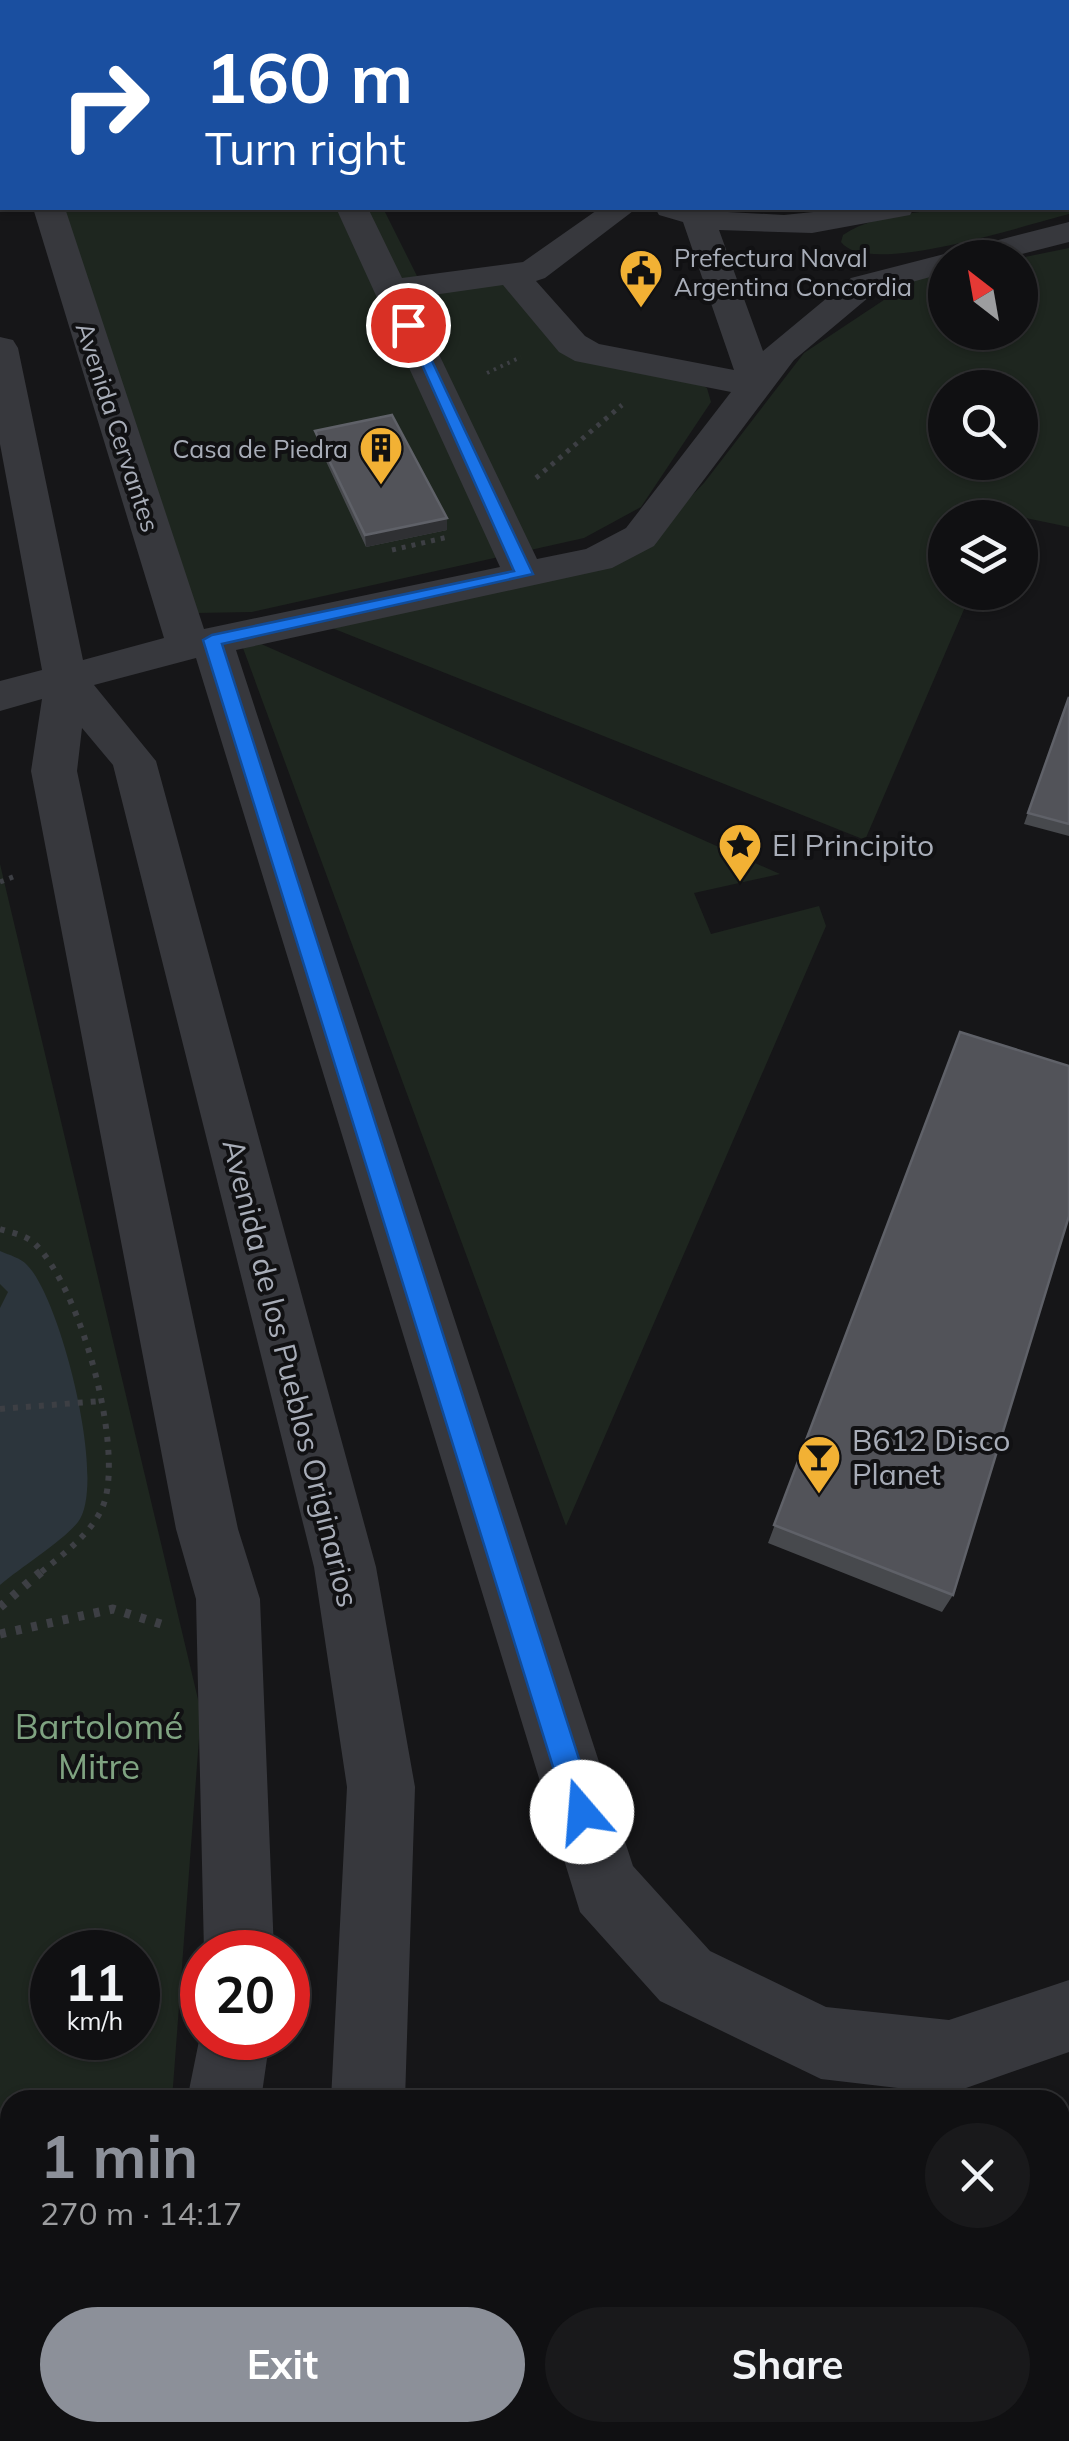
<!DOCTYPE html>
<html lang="en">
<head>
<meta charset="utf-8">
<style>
	:root { --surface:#101012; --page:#19191b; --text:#f1f3f6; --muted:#9c9d9f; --line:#303032; --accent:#8c9099 }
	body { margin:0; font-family:Mulish,sans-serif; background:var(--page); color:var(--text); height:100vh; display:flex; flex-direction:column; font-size:38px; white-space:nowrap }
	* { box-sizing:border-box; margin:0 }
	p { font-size:32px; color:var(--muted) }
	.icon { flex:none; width:55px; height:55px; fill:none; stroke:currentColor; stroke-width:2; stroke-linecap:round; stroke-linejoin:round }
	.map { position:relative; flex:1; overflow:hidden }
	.panel { position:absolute; left:0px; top:2090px; width:1070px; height:352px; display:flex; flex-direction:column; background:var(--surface); border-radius:30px 30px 0 0; box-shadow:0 2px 8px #0004,0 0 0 2px var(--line) }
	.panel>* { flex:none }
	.banner { position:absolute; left:0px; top:0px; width:1070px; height:210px; box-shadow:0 2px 8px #0004,0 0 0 2px var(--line); background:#1a4fa0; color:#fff; overflow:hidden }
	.needle { width:65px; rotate:329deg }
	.tools { position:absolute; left:928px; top:240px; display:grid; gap:20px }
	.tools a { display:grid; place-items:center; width:110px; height:110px; border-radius:50%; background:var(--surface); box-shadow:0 2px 8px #0004,0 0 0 2px var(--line); font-size:50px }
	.speed { position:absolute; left:30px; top:1930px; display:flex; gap:20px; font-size:50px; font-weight:700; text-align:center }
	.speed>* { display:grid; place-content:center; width:130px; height:130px; border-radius:50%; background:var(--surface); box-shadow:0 2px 8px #0004,0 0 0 2px var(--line); line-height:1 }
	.speed small { font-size:25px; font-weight:400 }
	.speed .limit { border:15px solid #d22; background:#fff; color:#111 }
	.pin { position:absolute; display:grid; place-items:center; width:85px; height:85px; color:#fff; margin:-42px; border:5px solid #fff; border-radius:50%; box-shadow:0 2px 10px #0007 }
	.me { position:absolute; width:110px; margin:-55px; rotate:342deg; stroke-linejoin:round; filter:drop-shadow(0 0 8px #0008) }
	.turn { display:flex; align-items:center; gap:35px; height:210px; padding:0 40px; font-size:45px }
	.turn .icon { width:130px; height:130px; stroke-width:2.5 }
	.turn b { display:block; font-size:70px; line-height:85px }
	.round { display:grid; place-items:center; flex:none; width:105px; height:105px; border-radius:52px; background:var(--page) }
	.headline { display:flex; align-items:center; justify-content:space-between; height:170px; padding:0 40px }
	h1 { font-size:60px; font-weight:700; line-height:75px; color:var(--accent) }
	.action { display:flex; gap:20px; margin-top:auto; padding:20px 40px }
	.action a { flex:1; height:115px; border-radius:60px; background:var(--accent); color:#fff; font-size:40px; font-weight:700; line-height:115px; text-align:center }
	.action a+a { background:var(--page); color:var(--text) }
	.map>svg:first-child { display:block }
	.green { fill:#1e261f; fill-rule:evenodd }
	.water { fill:#2c353c }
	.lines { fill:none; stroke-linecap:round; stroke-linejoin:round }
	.path-far3 { stroke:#3d3f44; stroke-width:4; stroke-dasharray:2.5 5; stroke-linecap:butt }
	.path-far2 { stroke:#3d3f44; stroke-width:5; stroke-dasharray:4 6; stroke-linecap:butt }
	.path-far1 { stroke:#3d3f44; stroke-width:6; stroke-dasharray:5 8; stroke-linecap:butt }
	.path { stroke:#3d3f44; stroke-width:9; stroke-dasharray:6 10; stroke-linecap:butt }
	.minor { fill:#37383d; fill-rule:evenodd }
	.wall { fill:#47494d }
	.shaded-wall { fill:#2f3033 }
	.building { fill:#525359; stroke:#5f6168; stroke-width:2.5 }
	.route { fill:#1a73e8; stroke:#114b97; stroke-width:2.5 }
	.labels { text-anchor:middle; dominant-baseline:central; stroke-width:8; stroke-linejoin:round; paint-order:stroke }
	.far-poi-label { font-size:25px; fill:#a8adb8; stroke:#111113; text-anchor:start }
	.far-street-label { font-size:25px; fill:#a8adb8; stroke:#111113 }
	.poi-label { font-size:30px; fill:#a8adb8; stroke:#111113; text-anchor:start }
	.street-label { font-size:30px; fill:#a8adb8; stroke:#111113 }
	.near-park-label { font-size:35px; fill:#7fa381; stroke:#111113 }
</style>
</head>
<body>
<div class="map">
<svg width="1069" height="2441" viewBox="0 0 1069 2441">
	<rect width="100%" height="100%" fill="#161618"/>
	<path class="green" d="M1069 181V214C1028 224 867 278 841 242L843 235C890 202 1010 208 1068 208Z
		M35 208H383L426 294 503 284 553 335 693 380 707 388 711 402 641 507 584 538 252 612 196 613Z
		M1069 248V527L1006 514 1004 517 945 518V592L971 593 865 840 332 628 648 540 704 483 804 353 917 278 945 273V332H1020V258ZM945 388H1020V462H945Z
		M259 643 780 874 694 893 711 934 819 906 826 926 566 1526 243 648Z
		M0 864 201 1712 172 2100H10V2432L113 2433 111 2441H0ZM52 1952H138V2038H52Z
		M1060 2272 1069 2275V2441H381L382 2432H1060Z"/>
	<path class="water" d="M0 1251C9 1255 21 1258 27 1265 60 1297 108 1483 78 1522 62 1542 21 1567 0 1585V1308L8 1292 0 1284Z"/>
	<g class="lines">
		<path class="path-far3" d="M487 373 521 357"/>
		<path class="path-far2" d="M536 478 622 405
			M392 550 448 537
			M0 882 18 875"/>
		<path class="path-far1" d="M0 1229C12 1233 26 1235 35 1244 80 1288 122 1440 105 1500 96 1531 63 1554 39 1574
			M0 1409 101 1401"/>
		<path class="path" d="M0 1607 42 1571
			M0 1634 113 1609 164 1625
			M0 2254 10 2257
			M542 2432 544 2441"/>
		<path class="minor" d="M60 0H94L95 2H62Z
			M0 44 2 45V70L0 69Z
			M1068 158H1069V178L1068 177Z
			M33 208H65L204 629 500 567 336 208H368L402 278 523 262 600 208H637L545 278 536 281 585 336 599 344 734 370 683 222 659 215 655 208 784 215 852 208H914L910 215 812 233 719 230 763 351 851 278 1069 222V242L1006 258H945V273L875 292 794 360 654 546 612 568 236 650 633 1866 710 1951 826 2007 949 2020 1069 1980V2052L949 2094 821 2079 660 2001 580 1912 196 658 94 685 156 761 376 1567 415 1787 405 2100H331L347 1787 314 1567 113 765 82 728 77 771 238 1529 260 1599 274 1952H204L196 1599 176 1529 31 771 42 699 0 711V681L42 670 0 444V337L13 340 18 348 83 660 164 638ZM503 285 559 352 575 361 731 392 626 528 586 549 537 559 412 298Z
			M202 2026V2038H270L261 2100H187Z
			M129 2432H211L210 2441H128Z
			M281 2432H363L362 2441H280Z"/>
	</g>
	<path class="wall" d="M315 431 447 518V530L366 547 317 442Z
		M1069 697V836L1024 824Z
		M960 1032 953 1595 942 1612 768 1543Z"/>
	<path class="shaded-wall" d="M447 518V530L366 547 365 535Z"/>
	<path class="building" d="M392 415 447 518 365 535 315 431Z
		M1069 697V824L1028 813Z
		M960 1032 1069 1066V1216L953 1595 774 1525Z"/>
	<path class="route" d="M403 322 415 325 533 574 222 644 596 1812 591 1821 582 1826 572 1821 567 1812 203 640 212 635 514 571Z"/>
	<defs>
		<symbol id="civic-pin" viewBox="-11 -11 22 30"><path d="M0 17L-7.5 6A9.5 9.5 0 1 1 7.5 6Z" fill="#f2b134" stroke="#111113"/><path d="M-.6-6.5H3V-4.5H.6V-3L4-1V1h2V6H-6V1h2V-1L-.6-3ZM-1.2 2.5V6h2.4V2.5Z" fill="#111"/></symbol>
		<symbol id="building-pin" viewBox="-11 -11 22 30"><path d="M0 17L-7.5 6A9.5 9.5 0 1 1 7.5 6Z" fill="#f2b134" stroke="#111113"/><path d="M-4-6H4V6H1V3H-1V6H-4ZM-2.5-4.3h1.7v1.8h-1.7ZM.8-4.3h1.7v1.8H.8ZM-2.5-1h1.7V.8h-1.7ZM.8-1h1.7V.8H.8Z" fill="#111"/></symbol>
		<symbol id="sight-pin" viewBox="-11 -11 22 30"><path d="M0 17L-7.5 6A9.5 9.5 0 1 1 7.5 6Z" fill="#f2b134" stroke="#111113"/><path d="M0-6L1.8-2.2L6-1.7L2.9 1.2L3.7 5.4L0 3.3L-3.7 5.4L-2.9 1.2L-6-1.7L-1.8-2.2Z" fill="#111"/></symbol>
		<symbol id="bar-pin" viewBox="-11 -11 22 30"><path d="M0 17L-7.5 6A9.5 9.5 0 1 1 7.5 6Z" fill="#f2b134" stroke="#111113"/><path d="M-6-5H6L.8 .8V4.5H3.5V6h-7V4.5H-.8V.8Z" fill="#111"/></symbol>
	</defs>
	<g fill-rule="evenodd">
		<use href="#civic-pin" x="616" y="246" width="50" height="68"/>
		<use href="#building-pin" x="356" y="423" width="50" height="68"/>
		<use href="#sight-pin" x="715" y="820" width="50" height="68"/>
		<use href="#bar-pin" x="794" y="1432" width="50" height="68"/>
	</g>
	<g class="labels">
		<g class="far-poi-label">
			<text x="674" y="257">Prefectura Naval<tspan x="674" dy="29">Argentina Concordia</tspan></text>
			<text x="348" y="448" text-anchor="end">Casa de Piedra</text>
		</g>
		<g class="far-street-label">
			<text transform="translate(118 427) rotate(72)">Avenida Cervantes</text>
		</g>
		<g class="poi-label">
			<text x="772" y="845">El Principito</text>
			<text x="852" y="1440">B612 Disco<tspan x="852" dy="34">Planet</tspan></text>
		</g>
		<g class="street-label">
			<text transform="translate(291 1373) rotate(76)">Avenida de los Pueblos Originarios</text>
		</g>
		<g class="near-park-label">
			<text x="99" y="1726">Bartolomé<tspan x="99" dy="40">Mitre</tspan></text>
		</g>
	</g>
</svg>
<div class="tools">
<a><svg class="needle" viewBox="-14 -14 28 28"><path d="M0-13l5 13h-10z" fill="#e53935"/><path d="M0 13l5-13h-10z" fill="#9c9d9f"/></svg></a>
<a><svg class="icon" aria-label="search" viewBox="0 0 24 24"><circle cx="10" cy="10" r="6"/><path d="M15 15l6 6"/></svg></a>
<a><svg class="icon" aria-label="layers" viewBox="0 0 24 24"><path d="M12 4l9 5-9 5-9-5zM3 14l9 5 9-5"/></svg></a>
</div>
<div class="speed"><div>11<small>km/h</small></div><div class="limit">20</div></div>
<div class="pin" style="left:408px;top:325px;background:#d93025"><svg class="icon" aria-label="arrive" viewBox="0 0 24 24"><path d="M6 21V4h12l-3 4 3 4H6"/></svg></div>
<svg class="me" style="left:582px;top:1812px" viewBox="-20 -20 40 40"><circle r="19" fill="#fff"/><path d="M0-13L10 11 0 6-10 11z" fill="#1a73e8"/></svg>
<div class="banner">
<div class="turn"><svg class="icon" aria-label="right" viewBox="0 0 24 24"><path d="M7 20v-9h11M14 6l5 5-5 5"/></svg><div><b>160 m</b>Turn right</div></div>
</div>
<section class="panel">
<div class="headline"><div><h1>1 min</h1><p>270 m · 14:17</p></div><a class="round"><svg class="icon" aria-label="close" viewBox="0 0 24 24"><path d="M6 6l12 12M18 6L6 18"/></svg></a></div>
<div class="action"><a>Exit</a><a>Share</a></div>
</section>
</div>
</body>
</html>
